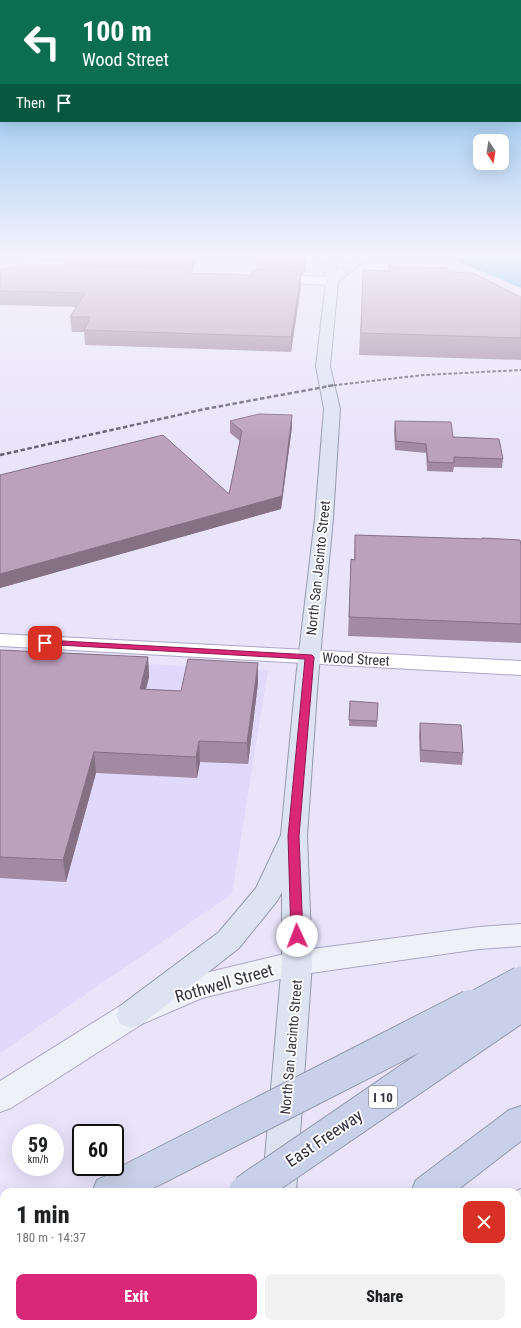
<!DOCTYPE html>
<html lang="en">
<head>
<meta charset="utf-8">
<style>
	:root { --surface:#fff; --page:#f2f2f2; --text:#202124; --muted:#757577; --accent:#db2777 }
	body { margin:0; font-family:"Roboto Condensed",sans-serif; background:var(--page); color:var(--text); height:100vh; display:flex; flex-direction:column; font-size:15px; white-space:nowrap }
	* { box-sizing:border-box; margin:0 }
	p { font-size:13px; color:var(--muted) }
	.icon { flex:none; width:22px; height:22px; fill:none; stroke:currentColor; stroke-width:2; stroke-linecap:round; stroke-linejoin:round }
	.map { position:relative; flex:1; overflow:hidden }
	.panel { position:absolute; left:0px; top:1188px; width:521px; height:140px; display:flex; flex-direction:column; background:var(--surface); border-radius:12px 12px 0 0; box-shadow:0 4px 16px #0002 }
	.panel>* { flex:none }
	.hud { position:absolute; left:0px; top:0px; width:521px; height:122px; box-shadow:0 4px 16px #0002; background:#0b6e4f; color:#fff; overflow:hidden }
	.needle { width:26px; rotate:168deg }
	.buttons { position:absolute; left:473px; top:134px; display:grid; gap:8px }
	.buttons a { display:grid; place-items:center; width:36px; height:36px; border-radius:8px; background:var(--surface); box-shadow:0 4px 16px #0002; font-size:20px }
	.speed { position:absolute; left:12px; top:1124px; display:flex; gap:8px; font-size:20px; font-weight:700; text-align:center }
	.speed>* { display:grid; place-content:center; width:52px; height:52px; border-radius:50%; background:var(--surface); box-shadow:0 4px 16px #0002; line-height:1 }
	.speed small { font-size:10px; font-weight:400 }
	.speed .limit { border:2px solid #111; border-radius:6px; background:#fff; color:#111 }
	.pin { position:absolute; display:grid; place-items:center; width:34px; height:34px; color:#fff; margin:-17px; border-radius:8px; box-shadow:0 2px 6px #0006 }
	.me { position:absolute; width:44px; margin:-22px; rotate:358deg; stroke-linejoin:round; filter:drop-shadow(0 0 3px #0008) }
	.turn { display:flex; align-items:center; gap:14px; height:84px; padding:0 16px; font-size:18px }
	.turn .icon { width:52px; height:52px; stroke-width:2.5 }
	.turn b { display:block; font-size:28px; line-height:34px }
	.then { display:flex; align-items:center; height:38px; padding:0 16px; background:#0003; gap:8px; font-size:15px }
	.round { display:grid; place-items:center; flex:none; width:42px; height:42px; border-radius:8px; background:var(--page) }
	.overview { display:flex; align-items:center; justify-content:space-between; height:68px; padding:0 16px }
	h1 { font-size:24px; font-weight:800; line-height:30px }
	.button { display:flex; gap:8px; margin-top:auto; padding:8px 16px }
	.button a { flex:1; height:46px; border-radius:8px; background:var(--accent); color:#fff; font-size:16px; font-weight:800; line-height:46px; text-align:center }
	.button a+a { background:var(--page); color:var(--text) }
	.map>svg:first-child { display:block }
	.built { fill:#e1d9fb }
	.water { fill:#4eaceb }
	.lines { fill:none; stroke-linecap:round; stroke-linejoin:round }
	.street-casing { stroke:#aea5c8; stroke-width:2 }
	.secondary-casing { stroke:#aea5c8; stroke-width:2 }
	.primary-casing { stroke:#9499ad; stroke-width:2 }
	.highway-casing { stroke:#9499ad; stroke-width:2 }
	.street { fill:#fff; fill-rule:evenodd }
	.secondary { fill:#eef1f8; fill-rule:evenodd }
	.primary { fill:#dee3f2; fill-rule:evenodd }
	.highway { fill:#c8d1e9; fill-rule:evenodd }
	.rail-far1 { stroke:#656171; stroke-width:2; stroke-dasharray:3.5 2; stroke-linecap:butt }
	.rail { stroke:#656171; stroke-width:2.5; stroke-dasharray:4.5 2.5; stroke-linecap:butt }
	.highway-bridge-far1-casing { stroke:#9499ad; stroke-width:29; stroke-linecap:butt }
	.highway-bridge-casing { stroke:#9499ad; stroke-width:36; stroke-linecap:butt }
	.highway-bridge-far1 { stroke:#c8d1e9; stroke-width:27 }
	.highway-bridge { stroke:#c8d1e9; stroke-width:34 }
	.wall { fill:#a28aa3 }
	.shaded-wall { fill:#847184 }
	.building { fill:#bca1bd; stroke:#847184 }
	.route { fill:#db2777; stroke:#8e194d }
	.labels { text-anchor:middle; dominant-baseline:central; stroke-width:3.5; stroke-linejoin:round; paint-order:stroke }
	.shield { fill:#fff; stroke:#716e78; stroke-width:1 }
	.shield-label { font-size:13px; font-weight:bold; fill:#34303e }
	.street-label { font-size:14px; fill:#34303e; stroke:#fff }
	.near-street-label { font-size:17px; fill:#34303e; stroke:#fff }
</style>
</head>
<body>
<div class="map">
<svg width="521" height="1328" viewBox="0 0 521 1328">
	<rect width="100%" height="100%" fill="#e9e4fa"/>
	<path class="built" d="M0 657 268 670 232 894 0 1053Z"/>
	<path class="water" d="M445 256H521V288Z"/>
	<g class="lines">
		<defs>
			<path id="street" d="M271 275 332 277 337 278 338 281 337 284 332 285 266 282 265 279 266 276Z
				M0 634 521 661V675L0 646Z"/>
			<path id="secondary" d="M521 924V946L479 949 297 975 202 998 142 1024 11 1108 0 1112V1081L120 1006 197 975 297 951 479 927Z
				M521 1189V1224L517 1226V1192H514Z
				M354 1324H395L393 1328H352Z"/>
			<path id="primary" d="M323 256H335L337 271 355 256H369L338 282 330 366 340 409 333 518 318 678 307 836 312 963 296 1192H262L282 963V892L277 901 239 948 142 1024 131 1028 120 1024 116 1015 120 1006 219 932 256 888 281 835 296 678 315 518 324 409 316 366 326 281Z"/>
			<path id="highway" d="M521 1106V1141L455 1192H411L416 1180 509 1110Z
				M130 1165 142 1170 147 1181 142 1192H92L97 1180Z
				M4 1232V1268L0 1270V1234Z
				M40 1324H81L79 1328H38Z
				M224 1324H303L301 1328H222Z"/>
		</defs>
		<use href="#street" class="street-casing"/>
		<use href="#secondary" class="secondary-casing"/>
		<use href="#primary" class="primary-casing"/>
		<use href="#highway" class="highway-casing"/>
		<use href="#street" class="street"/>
		<use href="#secondary" class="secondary"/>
		<use href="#primary" class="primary"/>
		<use href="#highway" class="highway"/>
		<path class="rail-far1" d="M328 386 424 375 521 370"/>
		<path class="rail" d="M0 455 205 409 335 385"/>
		<defs>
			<path id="highway-bridge-far1" d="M469 1008 521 980
				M514 1008 521 1003"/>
			<path id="highway-bridge" d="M130 1181 471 1007
				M246 1192 516 1007"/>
		</defs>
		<use href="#highway-bridge-far1" class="highway-bridge-far1-casing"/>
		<use href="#highway-bridge" class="highway-bridge-casing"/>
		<use href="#highway-bridge-far1" class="highway-bridge-far1"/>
		<use href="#highway-bridge" class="highway-bridge"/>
	</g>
	<path class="wall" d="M0 256H198L192 272H187L188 273 252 275 256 270V259L306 256V272H303L302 275H301V286L291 352 85 345 84 332H72L70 317 76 307 0 305V270L65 265 64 261 0 259Z
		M363 270 447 272 521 297V360L359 355Z
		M292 415V427L281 509 0 588V475L229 494 240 441 230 433V421Z
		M395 421 453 437 503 459 502 468 454 467 453 472 427 471 426 453 395 450 394 430Z
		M355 535 521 545V643L348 636 351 559 354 560Z
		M0 650 148 657 149 677 146 689 181 691 258 683 248 764 200 762 197 778 96 773 66 882 0 878Z
		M350 701 377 721V727L349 726Z
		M420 723 463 753 462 765 420 762 419 735Z"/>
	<path class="shaded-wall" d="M191 256H198L192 272Z
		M301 272V286L291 352V337Z
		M292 415V427L281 509 0 588V574L282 496Z
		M148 657 149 677 141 709 140 689Z
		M258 663V683L248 764 247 743Z
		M199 741 200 762 197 778 196 757Z
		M94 752 96 773 66 882 63 860Z"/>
	<path class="building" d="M256 256H306V258H303V260L256 259Z
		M24 264 187 269 186 273 252 275 253 270 301 272 291 337 84 330 90 317H70L85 293 0 291V270Z
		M389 266 446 268 447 272 473 273 521 297V338L361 333 363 270 389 271Z
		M259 414 292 415 282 496 0 574V475L163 435 229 494 242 431 230 421Z
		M395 421 451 422 453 437 499 439 503 459 454 457V463L428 462 426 444 396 441Z
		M355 535 482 539V538L520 540 521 545V624L349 617 351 559 355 560Z
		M0 650 148 657 140 689 181 691 188 659 258 663 247 743 199 741 196 757 94 752 63 860 0 857Z
		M350 701 378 703 377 721 349 720Z
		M420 723 461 725 463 753 421 750Z
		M517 1272 521 1276V1328H433L438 1324H517Z"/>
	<linearGradient id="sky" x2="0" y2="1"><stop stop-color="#6ab1e9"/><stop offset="0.58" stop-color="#f5f3fd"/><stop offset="1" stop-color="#f5f3fd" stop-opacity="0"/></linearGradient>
	<rect width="521" height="442" fill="url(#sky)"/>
	<path class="route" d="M45 640 312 655 314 657 299 836 303 936 301 940 297 941 293 940 291 936 288 836 305 659 41 644 40 643Z"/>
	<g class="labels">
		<rect class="shield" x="369" y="1086" width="28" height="22" rx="3"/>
		<g class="shield-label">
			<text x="383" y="1097">I 10</text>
		</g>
		<g class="street-label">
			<text transform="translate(318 568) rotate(-84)">North San Jacinto Street</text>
			<text transform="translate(356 659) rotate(3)">Wood Street</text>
			<text transform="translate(291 1047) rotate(-85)">North San Jacinto Street</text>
		</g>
		<g class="near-street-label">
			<text transform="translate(224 983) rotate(-16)">Rothwell Street</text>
			<text transform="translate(324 1138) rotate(-34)">East Freeway</text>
		</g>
	</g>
</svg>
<div class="buttons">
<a><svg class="needle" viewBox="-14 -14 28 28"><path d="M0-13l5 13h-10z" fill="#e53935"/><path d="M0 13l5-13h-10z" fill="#757577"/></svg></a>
</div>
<div class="speed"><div>59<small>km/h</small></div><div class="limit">60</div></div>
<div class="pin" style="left:45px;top:643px;background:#d93025"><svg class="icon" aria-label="arrive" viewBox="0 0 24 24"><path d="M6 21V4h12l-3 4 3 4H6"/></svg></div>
<svg class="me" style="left:297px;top:936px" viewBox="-20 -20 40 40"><circle r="19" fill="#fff"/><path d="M0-13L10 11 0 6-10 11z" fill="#db2777"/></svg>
<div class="hud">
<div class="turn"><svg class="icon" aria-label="left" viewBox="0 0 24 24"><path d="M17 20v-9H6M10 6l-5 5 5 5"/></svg><div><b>100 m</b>Wood Street</div></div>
<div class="then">Then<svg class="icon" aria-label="arrive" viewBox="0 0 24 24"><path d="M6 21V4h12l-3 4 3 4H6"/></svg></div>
</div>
<section class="panel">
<div class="overview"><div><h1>1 min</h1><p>180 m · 14:37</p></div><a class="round" style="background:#d93025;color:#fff"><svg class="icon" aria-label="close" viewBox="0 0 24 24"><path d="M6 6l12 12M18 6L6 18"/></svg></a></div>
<div class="button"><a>Exit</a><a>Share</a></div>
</section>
</div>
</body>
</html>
